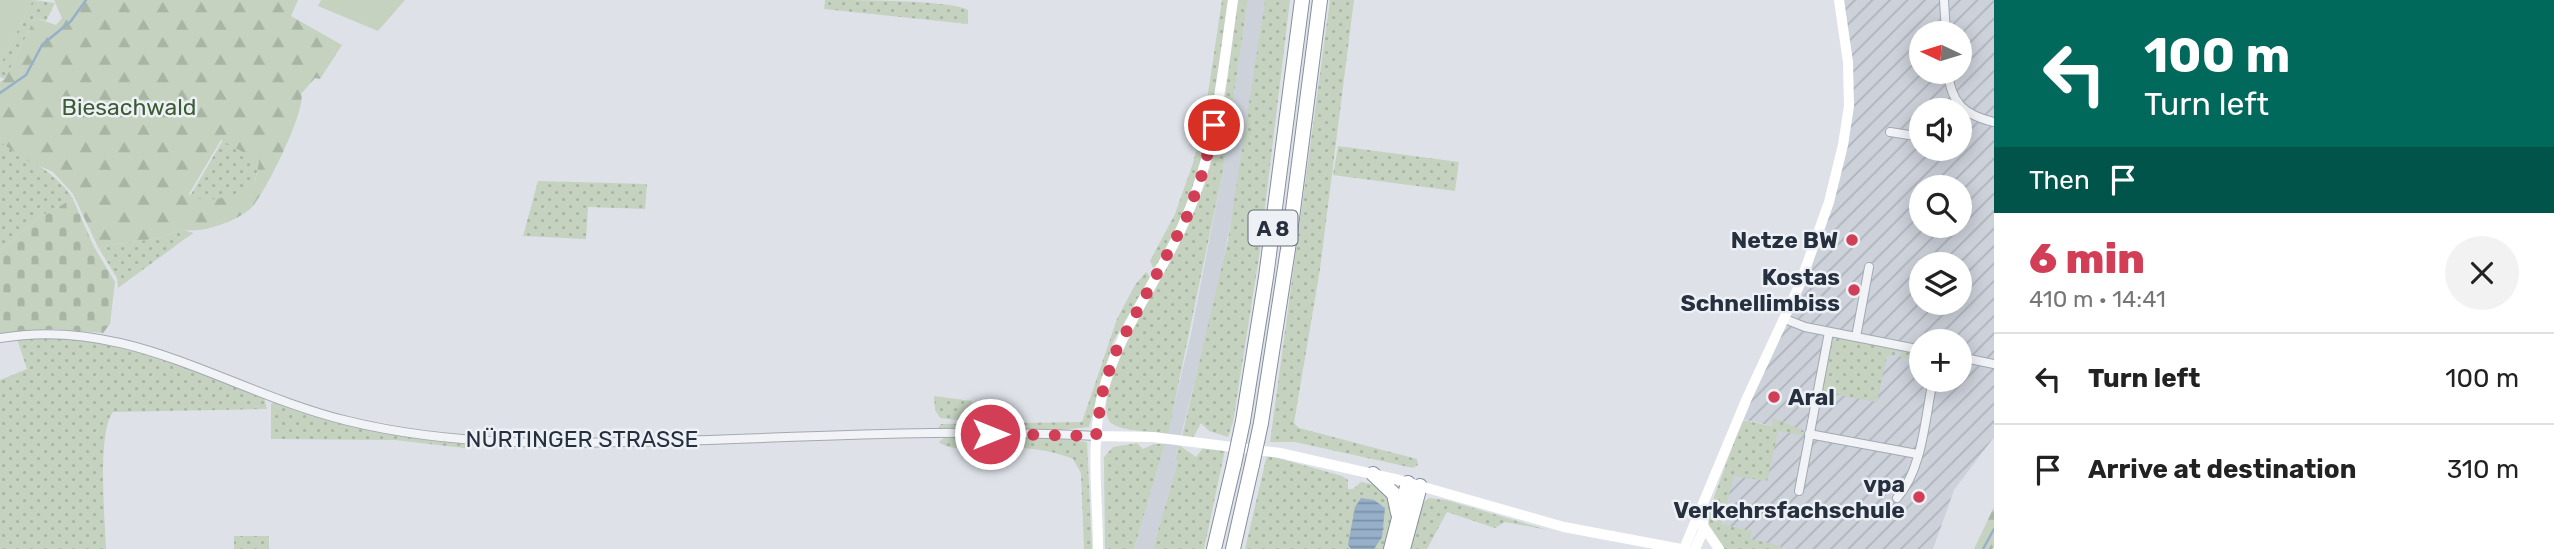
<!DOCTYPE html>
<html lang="en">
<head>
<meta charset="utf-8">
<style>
	:root { --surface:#fff; --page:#f2f2f2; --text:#222; --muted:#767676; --line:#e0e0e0; --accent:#d23e56 }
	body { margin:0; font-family:Rubik,sans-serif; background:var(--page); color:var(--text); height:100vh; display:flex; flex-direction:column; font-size:26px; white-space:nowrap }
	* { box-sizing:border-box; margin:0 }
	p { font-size:23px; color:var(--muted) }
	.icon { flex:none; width:38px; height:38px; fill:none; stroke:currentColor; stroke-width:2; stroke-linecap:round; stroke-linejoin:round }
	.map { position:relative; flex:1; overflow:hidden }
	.drawer { display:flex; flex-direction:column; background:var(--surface); width:560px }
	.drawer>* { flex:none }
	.hud { background:#00695c; color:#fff; overflow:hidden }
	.needle { width:46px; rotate:274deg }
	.fabs { position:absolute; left:1909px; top:21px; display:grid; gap:14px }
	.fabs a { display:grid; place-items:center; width:63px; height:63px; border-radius:50%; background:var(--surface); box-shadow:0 4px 18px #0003; font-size:35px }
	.pin { position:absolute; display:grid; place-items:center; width:60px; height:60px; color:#fff; margin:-30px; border:4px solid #fff; border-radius:50%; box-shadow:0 2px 7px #0007 }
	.me { position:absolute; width:77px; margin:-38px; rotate:90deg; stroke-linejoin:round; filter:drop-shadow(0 0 5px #0008) }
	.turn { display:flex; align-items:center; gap:24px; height:147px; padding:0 35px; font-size:32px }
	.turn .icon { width:91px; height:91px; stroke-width:2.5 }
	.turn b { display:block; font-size:49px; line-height:60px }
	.then { display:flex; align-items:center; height:66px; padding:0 35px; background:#0003; gap:14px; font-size:26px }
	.round { display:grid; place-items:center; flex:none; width:74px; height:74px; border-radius:37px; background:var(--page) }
	.headline { display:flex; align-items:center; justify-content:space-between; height:119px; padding:0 35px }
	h1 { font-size:42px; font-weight:800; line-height:52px; color:var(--accent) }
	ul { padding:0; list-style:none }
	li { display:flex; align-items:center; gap:21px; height:91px; padding:0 35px; border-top:2px solid var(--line) }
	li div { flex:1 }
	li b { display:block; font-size:26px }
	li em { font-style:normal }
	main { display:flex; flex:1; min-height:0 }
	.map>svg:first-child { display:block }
	.built { fill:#ccd1da }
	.industrial { fill:url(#industrial-furrows); fill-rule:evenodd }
	.grass { fill:url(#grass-dots) }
	.forest { fill:url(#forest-firs); fill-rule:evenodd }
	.cemetery { fill:url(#cemetery-stones) }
	.green { fill:#c4d2bf }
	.water { fill:url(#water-rules) }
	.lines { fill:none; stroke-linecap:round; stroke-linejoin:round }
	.stream { stroke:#97b0ca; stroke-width:2.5 }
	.street-casing { stroke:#a3a9b2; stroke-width:10 }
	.highway-casing { stroke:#85909f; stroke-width:16 }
	.street { stroke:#f1f3f6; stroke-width:8 }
	.secondary { stroke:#fff; stroke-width:10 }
	.highway { stroke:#fff; stroke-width:14 }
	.highway-bridge-casing { stroke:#85909f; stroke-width:16; stroke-linecap:butt }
	.highway-bridge { stroke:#fff; stroke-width:14 }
	.route { stroke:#d23e56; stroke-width:12; stroke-dasharray:0 21.6 }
	.poi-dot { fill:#d23e56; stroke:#edf1f6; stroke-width:2.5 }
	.labels { text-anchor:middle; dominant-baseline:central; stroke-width:5; stroke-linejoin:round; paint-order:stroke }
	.shield { fill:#edf1f6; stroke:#626a76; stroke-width:2 }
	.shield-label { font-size:21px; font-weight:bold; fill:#27303f }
	.park-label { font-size:23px; fill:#3c5c33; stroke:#edf1f6 }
	.poi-label { font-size:23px; font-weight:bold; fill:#27303f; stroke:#edf1f6; text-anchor:end }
	.street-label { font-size:23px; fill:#27303f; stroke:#edf1f6 }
</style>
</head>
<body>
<main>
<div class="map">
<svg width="1994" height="549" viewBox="0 0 1994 549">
	<defs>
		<pattern id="industrial-furrows" width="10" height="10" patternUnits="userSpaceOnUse" patternTransform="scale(1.75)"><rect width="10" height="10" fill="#ccd1da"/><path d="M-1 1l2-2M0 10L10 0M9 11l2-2" fill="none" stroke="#afb4bc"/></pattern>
		<pattern id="grass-dots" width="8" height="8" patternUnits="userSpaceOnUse" patternTransform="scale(1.75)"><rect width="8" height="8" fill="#c4d2bf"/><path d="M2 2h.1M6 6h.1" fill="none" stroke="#a8b5a5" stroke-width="1.8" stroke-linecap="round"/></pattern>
		<pattern id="forest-firs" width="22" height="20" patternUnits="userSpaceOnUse" patternTransform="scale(1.75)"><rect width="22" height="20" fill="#c4d2bf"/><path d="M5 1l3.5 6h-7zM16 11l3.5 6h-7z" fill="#a8b5a5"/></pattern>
		<pattern id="cemetery-stones" width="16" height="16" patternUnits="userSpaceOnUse" patternTransform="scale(1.75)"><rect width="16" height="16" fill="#c4d2bf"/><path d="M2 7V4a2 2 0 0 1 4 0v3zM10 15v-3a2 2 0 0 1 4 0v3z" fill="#a8b5a5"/></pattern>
		<pattern id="water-rules" width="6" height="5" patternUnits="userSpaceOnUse" patternTransform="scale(1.75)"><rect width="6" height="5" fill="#97b0ca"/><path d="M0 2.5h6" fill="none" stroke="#7b90a5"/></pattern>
	</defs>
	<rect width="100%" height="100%" fill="#dee2e8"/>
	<path class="built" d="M1248 0H1265L1239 178 1217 293 1175 459 1178 461 1153 549H1134L1165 444 1191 334 1222 175Z"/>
	<path class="industrial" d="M1839 0H1994V437L1954 490 1933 549H1754L1713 537 1725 473 1763 480 1773 426 1741 419 1800 284 1848 118ZM1922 33H1960V72H1922ZM1922 110H1960V149H1922ZM1922 187H1960V226H1922ZM1922 264H1960V303H1922ZM1922 341H1960V380H1922Z"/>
	<path class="grass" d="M33 0 55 3 46 21 35 18 5 79 0 77V65Z
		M825 0C851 0 953 0 968 10V24L824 9Z
		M1222 0H1228C1217 82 1209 167 1170 241 1165 250 1160 262 1153 268L1150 261 1175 214 1193 163 1204 120Z
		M1238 0H1248L1222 175 1168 434C1155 431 1113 432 1108 419 1097 391 1145 307 1158 281 1174 251 1191 221 1203 189 1224 129 1229 63 1238 0Z
		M1265 0H1290L1259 257 1233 422 1228 437 1209 431 1201 423 1193 438 1182 436 1228 240Z
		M1330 0H1354L1320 269 1294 423 1299 428 1417 459 1418 465 1413 468 1295 442H1270Z
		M223 140 259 160 254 188C236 193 208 207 190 196Z
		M3 141C26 160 57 172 73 199L43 215 0 250V142Z
		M1338 146 1459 162 1455 191 1333 175Z
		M538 181 647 184 645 209 588 207 586 239 523 236Z
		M182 229 193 233 118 288 117 278 98 247 159 238Z
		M1146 272 1150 277 1113 342 1089 427 1059 430 938 428 941 424 1082 422 1117 319 1135 285Z
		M41 337C126 341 187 366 264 398L267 409 113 412C97 432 105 521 106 549H0V380L27 369 17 339Z
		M1838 338 1913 352 1912 359 1900 357 1901 352 1896 351 1894 356 1887 355 1877 402 1821 392 1829 343Z
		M934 396 972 401 974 422 940 418 935 410Z
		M274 402 370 430 469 443 472 449 395 440 271 439V404Z
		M1773 418 1804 431 1803 435 1778 431 1767 481 1734 476 1721 524 1752 531 1750 539 1781 546V549H1724L1717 545 1706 519 1742 420 1772 426Z
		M944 438H1056L1087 442 1092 549H1084L1081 473 1073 459C1053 450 1026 448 1003 446 986 445 952 454 939 442Z
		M1137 443 1143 449 1154 444H1165L1134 549H1105L1104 457 1113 447Z
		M1179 445 1196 457 1203 448 1225 450 1204 549H1153L1178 461 1175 460Z
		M1267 455 1342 476 1348 480V489H1353L1361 482 1377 485 1394 504 1388 549H1245Z
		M1429 498 1446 500 1548 530 1505 522 1495 528 1447 512 1427 549H1407L1419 507Z
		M234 536H269V549H234Z"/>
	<path class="forest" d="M54 0H298L291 16 342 45 320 79 315 78 301 94C307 109 265 194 252 207 239 221 199 235 182 229L159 238 98 247 73 194 53 172 28 161 0 142V82L5 79 35 18 56 25 62 18ZM221 140 259 161 254 188C234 193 206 208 189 194Z
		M1994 507V546L1992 549H1974Z"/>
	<path class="cemetery" d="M73 199 93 245 115 282 110 324 103 333 54 329 0 334V250L43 215Z"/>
	<path class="green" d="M0 0H33L0 65Z
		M321 0H405L378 31 318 6Z"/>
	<path class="water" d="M1361 498 1374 500 1385 508 1382 537 1374 549H1351L1348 545 1355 507Z"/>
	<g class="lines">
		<path class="stream" d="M0 93 26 75 42 45 71 21 86 0
			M1983 549 1994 529"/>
		<defs>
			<path id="street" d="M1944 0 1946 33
				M1948 72C1951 103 1964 115 1994 122
				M1890 132 1922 137
				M1785 319 1805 327 1922 350
				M1856 337 1869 267
				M0 338C130 316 228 392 348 421 454 447 563 444 671 441 812 437 955 428 1096 436
				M1960 357 1994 364
				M1809 434 1917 454
				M1799 491 1829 332
				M1897 498C1923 469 1925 417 1933 380"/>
			<path id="highway" d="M1243 421 1266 277 1302 0
				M1261 423 1288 249 1320 0
				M1373 474 1394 494 1398 513
				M1214 549 1234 464
				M1233 549 1252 465
				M1391 549 1408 483
				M1403 549 1420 486"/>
		</defs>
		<use href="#street" class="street-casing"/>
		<use href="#highway" class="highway-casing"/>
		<use href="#street" class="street"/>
		<path class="secondary" d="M1096 436 1153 437 1280 453 1399 480 1564 527 1681 549
			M1704 527 1719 549
			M1098 549C1098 497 1090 447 1102 395 1118 330 1160 279 1186 218 1216 149 1222 74 1233 0
			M1684 549 1747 398 1800 284 1829 202 1843 145 1849 106 1848 62 1839 0
			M1695 549 1703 531 1704 507"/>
		<use href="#highway" class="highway"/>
		<defs>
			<path id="highway-bridge" d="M1234 464 1243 421
				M1252 465 1261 423"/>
		</defs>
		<use href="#highway-bridge" class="highway-bridge-casing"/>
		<use href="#highway-bridge" class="highway-bridge"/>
	</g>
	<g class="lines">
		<path class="route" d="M990 434 1096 436 1102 394 1114 355 1186 219 1204 169 1214 125"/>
	</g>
	<g class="poi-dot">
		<circle cx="1852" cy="240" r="7"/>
		<circle cx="1854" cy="290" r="7"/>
		<circle cx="1774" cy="397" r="7"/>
		<circle cx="1919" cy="497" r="7"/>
	</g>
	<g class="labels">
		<rect class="shield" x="1248.5" y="210.5" width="49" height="35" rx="5"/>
		<g class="shield-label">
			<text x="1273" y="228">A 8</text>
		</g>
		<g class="park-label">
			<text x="129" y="107">Biesachwald</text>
		</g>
		<g class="poi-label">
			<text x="1838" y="240">Netze BW</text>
			<text x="1840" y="277">Kostas<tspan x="1840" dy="26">Schnellimbiss</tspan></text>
			<text x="1788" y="397" text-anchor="start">Aral</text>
			<text x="1905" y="484">vpa<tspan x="1905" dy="26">Verkehrsfachschule</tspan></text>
		</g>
		<g class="street-label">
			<text x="582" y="439">NÜRTINGER STRASSE</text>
		</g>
	</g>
</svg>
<div class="fabs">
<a><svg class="needle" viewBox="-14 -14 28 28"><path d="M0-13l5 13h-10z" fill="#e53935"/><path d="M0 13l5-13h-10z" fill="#767676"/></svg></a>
<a><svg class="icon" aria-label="sound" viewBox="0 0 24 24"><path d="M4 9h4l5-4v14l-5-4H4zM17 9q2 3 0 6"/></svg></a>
<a><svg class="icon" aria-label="search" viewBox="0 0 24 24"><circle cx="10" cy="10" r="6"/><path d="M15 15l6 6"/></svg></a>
<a><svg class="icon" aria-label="layers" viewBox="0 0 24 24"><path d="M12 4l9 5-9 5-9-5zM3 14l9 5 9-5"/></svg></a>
<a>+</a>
</div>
<div class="pin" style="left:1214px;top:125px;background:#d93025"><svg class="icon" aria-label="arrive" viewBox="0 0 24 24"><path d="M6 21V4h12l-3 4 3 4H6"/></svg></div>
<svg class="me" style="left:990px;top:434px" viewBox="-20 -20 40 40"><circle r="17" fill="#d23e56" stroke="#fff" stroke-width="3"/><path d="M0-11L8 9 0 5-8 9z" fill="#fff"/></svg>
</div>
<section class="drawer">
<div class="hud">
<div class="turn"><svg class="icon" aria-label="left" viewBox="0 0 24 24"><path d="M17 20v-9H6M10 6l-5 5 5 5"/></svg><div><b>100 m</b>Turn left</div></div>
<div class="then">Then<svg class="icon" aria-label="arrive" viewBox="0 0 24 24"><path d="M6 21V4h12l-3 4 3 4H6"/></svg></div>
</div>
<div class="headline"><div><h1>6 min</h1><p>410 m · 14:41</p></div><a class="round"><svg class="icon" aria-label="close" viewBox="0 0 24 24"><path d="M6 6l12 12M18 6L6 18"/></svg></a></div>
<ul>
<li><svg class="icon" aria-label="left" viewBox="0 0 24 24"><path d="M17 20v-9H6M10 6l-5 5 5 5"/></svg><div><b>Turn left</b></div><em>100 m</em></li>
<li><svg class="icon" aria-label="arrive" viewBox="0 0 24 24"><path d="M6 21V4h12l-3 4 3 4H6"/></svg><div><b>Arrive at destination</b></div><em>310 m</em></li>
</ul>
</section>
</main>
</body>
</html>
